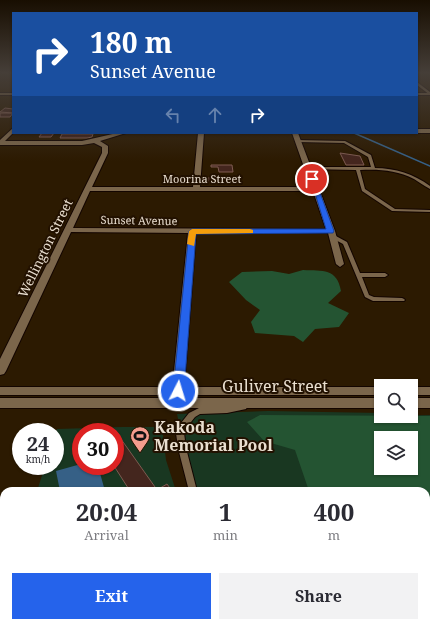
<!DOCTYPE html>
<html lang="en">
<head>
<meta charset="utf-8">
<style>
	:root { --surface:#fff; --page:#f2f2f3; --text:#2b2b33; --muted:#7c7c81; --accent:#2563eb }
	body { margin:0; font-family:"Noto Serif",serif; background:var(--page); color:var(--text); height:100vh; display:flex; flex-direction:column; font-size:15px; white-space:nowrap }
	* { box-sizing:border-box; margin:0 }
	p { font-size:13px; color:var(--muted) }
	.icon { flex:none; width:22px; height:22px; fill:none; stroke:currentColor; stroke-width:2; stroke-linecap:round; stroke-linejoin:round }
	.map { position:relative; flex:1; overflow:hidden }
	.side { position:absolute; left:0px; top:487px; width:430px; height:140px; display:flex; flex-direction:column; background:var(--surface); border-radius:12px 12px 0 0; box-shadow:0 1px 3px #0004 }
	.side>* { flex:none }
	.hud { position:absolute; left:12px; top:12px; width:406px; height:122px; border-radius:0px; box-shadow:0 1px 3px #0004; background:#1a4fa0; color:#fff; overflow:hidden }
	.tools { position:absolute; left:374px; top:379px; display:grid; gap:8px }
	.tools a { display:grid; place-items:center; width:44px; height:44px; border-radius:0px; background:var(--surface); box-shadow:0 1px 3px #0004; font-size:20px }
	.speed { position:absolute; left:12px; top:423px; display:flex; gap:8px; font-size:20px; font-weight:700; text-align:center }
	.speed>* { display:grid; place-content:center; width:52px; height:52px; border-radius:50%; background:var(--surface); box-shadow:0 1px 3px #0004; line-height:1 }
	.speed small { font-size:10px; font-weight:400 }
	.speed .limit { border:6px solid #d22; background:#fff; color:#111 }
	.pin { position:absolute; display:grid; place-items:center; width:34px; height:34px; color:#fff; margin:-17px; border:2px solid #fff; border-radius:50%; box-shadow:0 1px 4px #0007 }
	.me { position:absolute; width:44px; margin:-22px; rotate:5deg; stroke-linejoin:round; filter:drop-shadow(0 0 3px #0008) }
	.turn { display:flex; align-items:center; gap:14px; height:84px; padding:0 12px; font-size:18px }
	.turn .icon { width:52px; height:52px; stroke-width:2.5 }
	.turn b { display:block; font-size:28px; line-height:34px }
	.lanes { display:flex; align-items:center; height:38px; padding:0 12px; background:#0003; justify-content:center; gap:20px; direction:ltr }
	.lanes .off { opacity:.35 }
	.eta { display:flex; justify-content:space-evenly; align-items:center; height:68px; text-align:center }
	.eta b { font-size:24px; font-weight:700; line-height:28px }
	.cta { display:flex; gap:8px; margin-top:auto; padding:8px 12px }
	.cta a { flex:1; height:46px; border-radius:0px; background:var(--accent); color:#fff; font-size:16px; font-weight:700; line-height:46px; text-align:center }
	.cta a+a { background:var(--page); color:var(--text) }
	.map>svg:first-child { display:block }
	.green { fill:#193721; fill-rule:evenodd }
	.forest { fill:#245432; fill-rule:evenodd }
	.water { fill:#366086 }
	.lines { fill:none; stroke-linecap:round; stroke-linejoin:round }
	.stream { stroke:#366086; stroke-width:1.5 }
	.building { fill:#44261e; stroke:#7e5b51 }
	.service-casing { stroke:#130500; stroke-width:2 }
	.pedestrian-casing { stroke:#130500; stroke-width:2 }
	.minor-casing { stroke:#130500; stroke-width:2 }
	.tertiary-casing { stroke:#130500; stroke-width:2 }
	.secondary-casing { stroke:#130500; stroke-width:2 }
	.service { fill:#7b664b; fill-rule:evenodd }
	.pedestrian { fill:#7b664b; fill-rule:evenodd }
	.minor { fill:#7b664b; fill-rule:evenodd }
	.tertiary { fill:#7b664b; fill-rule:evenodd }
	.secondary { fill:#7b664b; fill-rule:evenodd }
	.route { fill:#2563eb; stroke:#184099 }
	.slow { fill:#f59e0b }
	.labels { text-anchor:middle; dominant-baseline:central; stroke-width:4; stroke-linejoin:round; paint-order:stroke }
	.far-street-label { font-size:11px; fill:#eadfd0; stroke:#210 }
	.street-label { font-size:13px; fill:#eadfd0; stroke:#210 }
	.near-street-label { font-size:16px; fill:#eadfd0; stroke:#210 }
	.near-poi-label { font-size:16px; font-weight:bold; fill:#eadfd0; stroke:#210; text-anchor:start }
</style>
</head>
<body>
<div class="map">
<svg width="430" height="627" viewBox="0 0 430 627">
	<rect width="100%" height="100%" fill="#2c1a01"/>
	<path class="green" d="M268 411 381 413V416L430 415V627H200L201 623H426V491H194L177 414ZM381 438H411V468H381Z
		M122 427H162L166 460 176 491H37L45 466H55V434L57 429ZM81 432H115V466H81Z
		M4 592V623H183L180 627H0V604Z"/>
	<path class="forest" d="M303 270C323 271 337 268 341 291L328 303 349 313 339 327 315 329 303 342 294 336 255 333 251 322 260 310 246 300 229 282 242 272 272 271 289 274Z
		M260 415 430 416V532L426 531V491H309L295 450 264 441 247 422ZM381 438H411V468H381Z"/>
	<path class="water" d="M81 464V466H98L105 491H60L56 471Z"/>
	<g class="lines">
		<path class="stream" d="M354 133 430 166"/>
	</g>
	<path class="building" d="M5 108 13 109V113L0 112Z
		M0 113H13L10 117H0Z
		M42 133H54L51 137H39Z
		M62 134H93L92 137 87 138H60Z
		M340 153 360 156 364 165H346Z
		M211 165H232L233 172H219L218 167H211Z
		M218 177H222L223 182H208V178Z
		M121 439 155 487 152 491H130L114 466 115 441Z
		M167 484 172 491H155Z
		M51 623H81L84 627H55Z"/>
	<g class="lines">
		<defs>
			<path id="service" d="M297 140 345 141 371 155 375 168C395 168 414 174 430 186V189C424 186 419 182 414 179 397 170 378 169 360 170L365 189 395 209 430 210V212L392 211 362 191 356 170 307 169V167H371L368 157 344 143 298 142 296 141Z
				M330 235H334L347 242 360 273H385L388 275 385 277H362L369 295 374 297 402 298 404 299 405 300 404 301H373L365 297 343 244 330 237Z
				M243 404 246 405 247 407 246 409 227 413 200 414 195 417 187 427 184 433 186 448 197 491H189L178 448 176 433 181 423 189 413 199 408 227 407Z
				M203 623H214L213 627H202Z"/>
			<path id="pedestrian" d="M426 603H430V619H426Z
				M349 623H373L371 627H347Z"/>
			<path id="minor" d="M0 93H13V95H0Z
				M417 93H430V95H417Z
				M13 128V133L5 141H82L117 133H126L100 141 108 146V153L92 187H193L198 133H204L200 187H311L292 133H298L335 231 344 264 340 267 336 264 328 233H196L184 391 182 394 178 395 174 394 172 391 188 233 71 232 6 371 4 374 0 375V359L102 153V147L94 143 82 145H0V140ZM90 191H313L326 229 73 228Z
				M417 129H430V133H417Z"/>
			<path id="tertiary" d="M417 82 430 92V95L417 85Z"/>
			<path id="secondary" d="M0 387H381V395H0Z
				M411 387H430V395H411Z
				M0 398H381V408H0Z
				M411 398H430V408H411Z"/>
		</defs>
		<use href="#service" class="service-casing"/>
		<use href="#pedestrian" class="pedestrian-casing"/>
		<use href="#minor" class="minor-casing"/>
		<use href="#tertiary" class="tertiary-casing"/>
		<use href="#secondary" class="secondary-casing"/>
		<use href="#service" class="service"/>
		<use href="#pedestrian" class="pedestrian"/>
		<use href="#minor" class="minor"/>
		<use href="#tertiary" class="tertiary"/>
		<use href="#secondary" class="secondary"/>
	</g>
	<linearGradient id="sky" x2="0" y2="1"><stop stop-color="#180e01"/><stop offset="0.45" stop-color="#453e38"/><stop offset="1" stop-color="#453e38" stop-opacity="0"/></linearGradient>
	<rect width="430" height="161" fill="url(#sky)"/>
	<path class="route" d="M310 177 315 179 334 231 333 233 196 234 184 391 182 394H174L173 391 189 231 192 229H326Z"/>
	<path class="slow" d="M250 229 253 230V233L196 234 194 246 187 244 189 231 192 229Z"/>
	<defs>
		<symbol id="stadium-pin" viewBox="-11 -11 22 30"><path d="M0 17L-7.5 6A9.5 9.5 0 1 1 7.5 6Z" fill="#f59d8e" stroke="#210"/><path d="M0-5a6.5 5 0 1 0 0 10a6.5 5 0 1 0 0-10ZM-3.5-1.8h7v3.6h-7Z" fill="#111"/></symbol>
	</defs>
	<g fill-rule="evenodd">
		<use href="#stadium-pin" x="129" y="425" width="22" height="30"/>
	</g>
	<g class="labels">
		<g class="far-street-label">
			<text x="202" y="178">Moorina Street</text>
			<text transform="translate(139 220) rotate(1)">Sunset Avenue</text>
		</g>
		<g class="street-label">
			<text transform="translate(45 248) rotate(-64)">Wellington Street</text>
		</g>
		<g class="near-street-label">
			<text x="275" y="386">Guliver Street</text>
		</g>
		<g class="near-poi-label">
			<text x="154" y="427">Kakoda<tspan x="154" dy="18">Memorial Pool</tspan></text>
		</g>
	</g>
</svg>
<div class="tools">
<a><svg class="icon" aria-label="search" viewBox="0 0 24 24"><circle cx="10" cy="10" r="6"/><path d="M15 15l6 6"/></svg></a>
<a><svg class="icon" aria-label="layers" viewBox="0 0 24 24"><path d="M12 4l9 5-9 5-9-5zM3 14l9 5 9-5"/></svg></a>
</div>
<div class="speed"><div>24<small>km/h</small></div><div class="limit">30</div></div>
<div class="pin" style="left:312px;top:179px;background:#d93025"><svg class="icon" aria-label="arrive" viewBox="0 0 24 24"><path d="M6 21V4h12l-3 4 3 4H6"/></svg></div>
<svg class="me" style="left:178px;top:391px" viewBox="-20 -20 40 40"><circle r="17" fill="#2563eb" stroke="#fff" stroke-width="3"/><path d="M0-11L8 9 0 5-8 9z" fill="#fff"/></svg>
<div class="hud">
<div class="turn"><svg class="icon" aria-label="right" viewBox="0 0 24 24"><path d="M7 20v-9h11M14 6l5 5-5 5"/></svg><div><b>180 m</b>Sunset Avenue</div></div>
<div class="lanes"><svg class="icon off" aria-label="left" viewBox="0 0 24 24"><path d="M17 20v-9H6M10 6l-5 5 5 5"/></svg><svg class="icon off" aria-label="ahead" viewBox="0 0 24 24"><path d="M12 20V5M6 11l6-6 6 6"/></svg><svg class="icon" aria-label="right" viewBox="0 0 24 24"><path d="M7 20v-9h11M14 6l5 5-5 5"/></svg></div>
</div>
<section class="side">
<div class="eta">
<div><b>20:04</b><p>Arrival</p></div>
<div><b>1</b><p>min</p></div>
<div><b>400</b><p>m</p></div>
</div>
<div class="cta"><a>Exit</a><a>Share</a></div>
</section>
</div>
</body>
</html>
